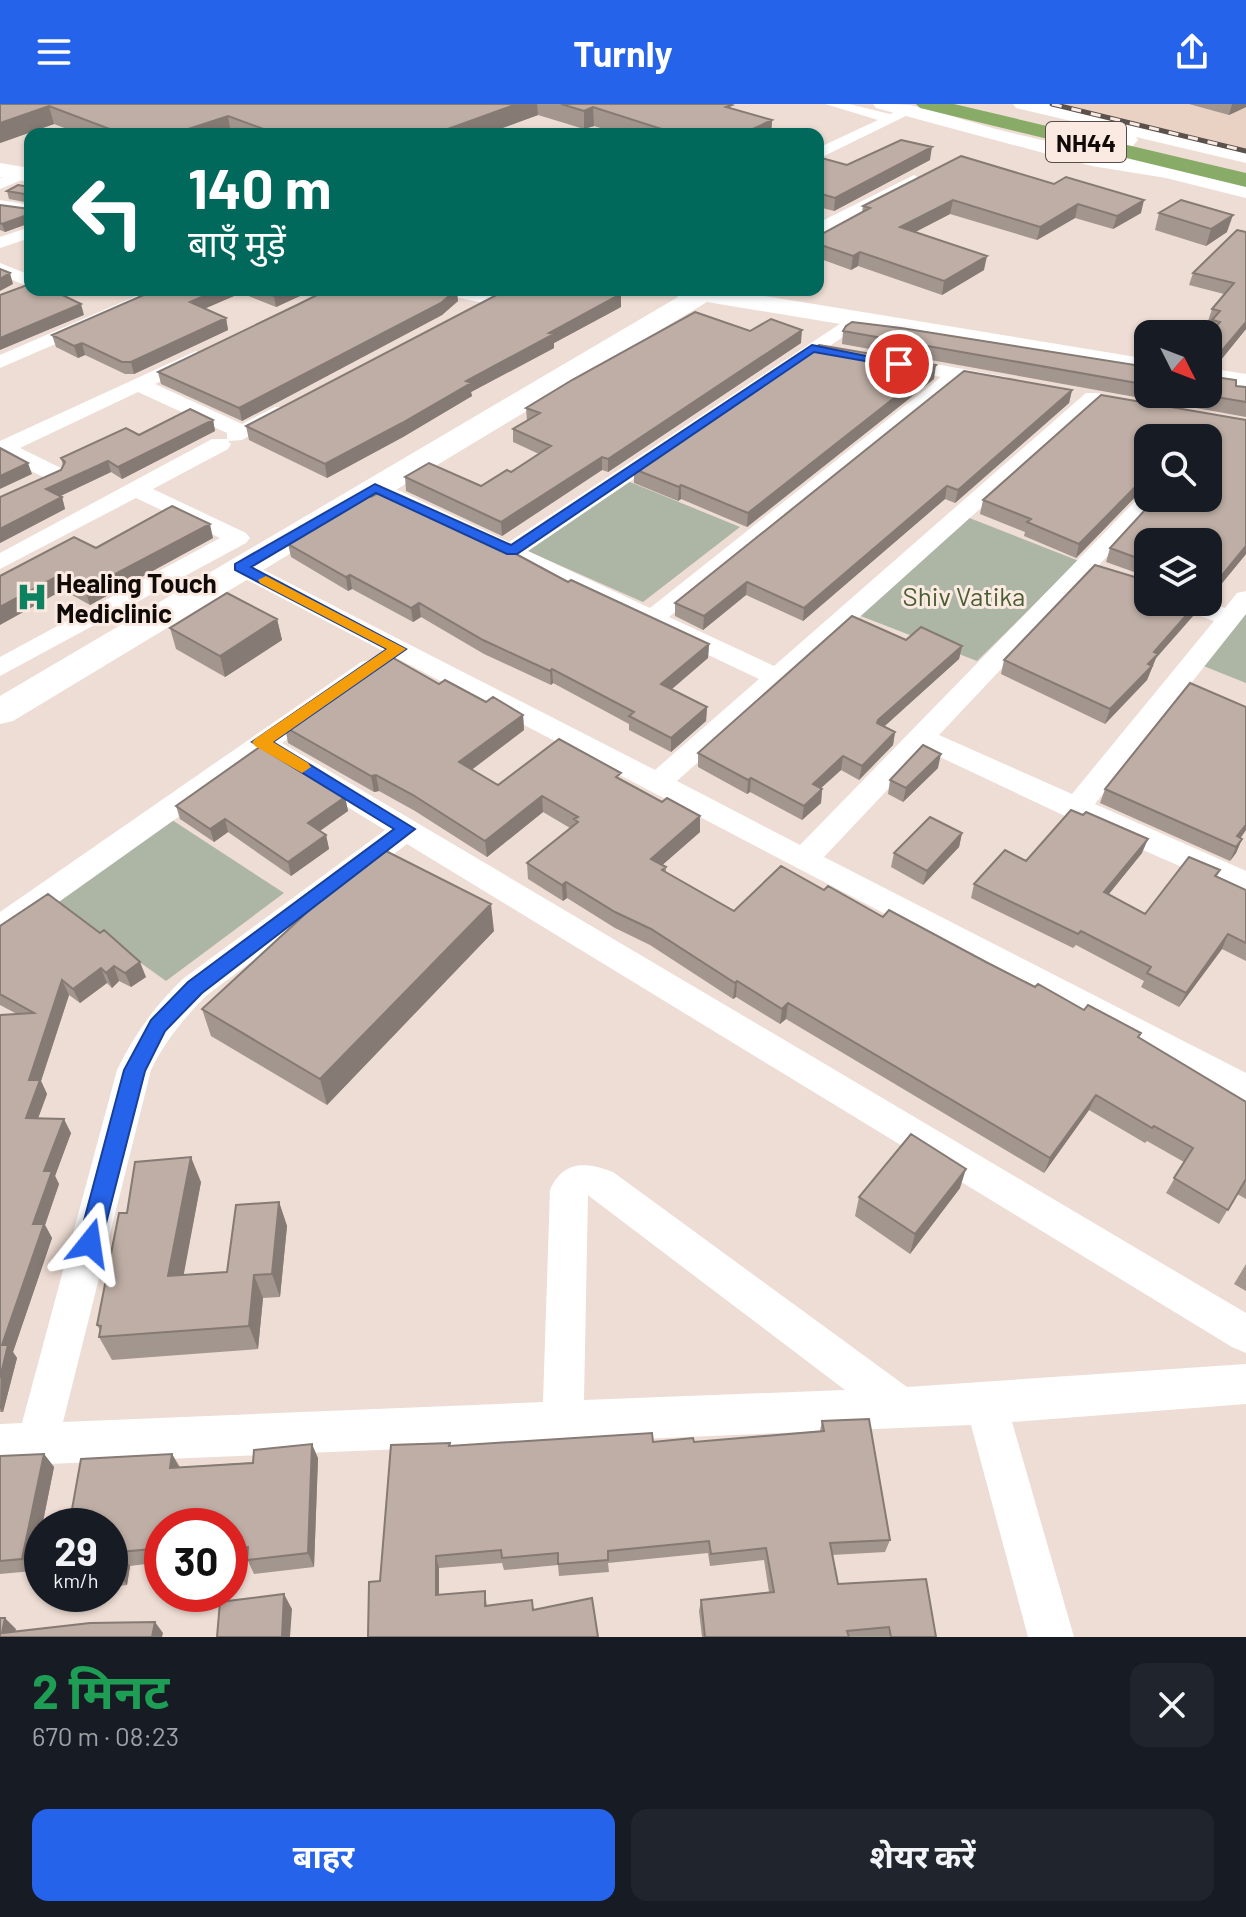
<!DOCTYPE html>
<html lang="hi">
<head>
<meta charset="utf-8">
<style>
	:root { --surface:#171b24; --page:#20242c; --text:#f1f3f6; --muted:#9ea1a6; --accent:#2563eb }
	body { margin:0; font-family:Barlow,"Noto Sans Devanagari",sans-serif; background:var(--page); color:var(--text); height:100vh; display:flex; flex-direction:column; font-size:30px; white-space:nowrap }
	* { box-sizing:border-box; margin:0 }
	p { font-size:26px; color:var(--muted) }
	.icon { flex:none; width:44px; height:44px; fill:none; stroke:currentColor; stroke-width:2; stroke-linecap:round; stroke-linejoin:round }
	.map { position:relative; height:1533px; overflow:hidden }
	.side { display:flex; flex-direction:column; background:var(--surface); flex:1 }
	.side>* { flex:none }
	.top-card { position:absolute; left:24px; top:24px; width:800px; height:168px; border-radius:16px; box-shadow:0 2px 6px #0004; background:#00695c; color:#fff; overflow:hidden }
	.needle { width:52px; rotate:132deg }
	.tools { position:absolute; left:1134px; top:216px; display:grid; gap:16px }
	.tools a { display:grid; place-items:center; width:88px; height:88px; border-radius:16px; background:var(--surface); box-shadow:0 2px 6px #0004; font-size:40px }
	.speed { position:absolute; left:24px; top:1404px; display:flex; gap:16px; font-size:40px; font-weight:700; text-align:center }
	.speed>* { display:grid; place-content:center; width:104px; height:104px; border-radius:50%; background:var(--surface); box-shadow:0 2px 6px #0004; line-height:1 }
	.speed small { font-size:20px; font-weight:400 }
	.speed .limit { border:12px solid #d22; background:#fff; color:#111 }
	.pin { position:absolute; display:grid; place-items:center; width:68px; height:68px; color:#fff; margin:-34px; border:4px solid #fff; border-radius:50%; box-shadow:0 2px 8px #0007 }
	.me { position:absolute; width:88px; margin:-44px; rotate:15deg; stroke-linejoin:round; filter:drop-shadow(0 0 6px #0008) }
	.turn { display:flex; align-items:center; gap:28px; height:168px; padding:0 32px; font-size:36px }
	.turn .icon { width:104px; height:104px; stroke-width:2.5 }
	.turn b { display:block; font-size:56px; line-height:68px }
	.round { display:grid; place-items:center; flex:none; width:84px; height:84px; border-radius:16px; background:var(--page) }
	.overview { display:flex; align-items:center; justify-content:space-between; height:136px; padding:0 32px }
	h1 { font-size:48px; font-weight:700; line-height:60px; color:#1e9e55 }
	.primary-button { display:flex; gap:16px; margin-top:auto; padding:16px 32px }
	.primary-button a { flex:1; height:92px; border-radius:16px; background:var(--accent); color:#fff; font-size:32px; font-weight:700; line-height:92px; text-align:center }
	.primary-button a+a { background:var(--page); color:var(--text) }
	header { display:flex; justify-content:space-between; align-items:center; height:104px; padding:0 32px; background:var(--accent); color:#fff; font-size:36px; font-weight:700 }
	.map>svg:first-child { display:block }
	.built { fill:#e9d1c3 }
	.green { fill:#adb6a5 }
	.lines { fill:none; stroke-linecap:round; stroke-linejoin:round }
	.street { fill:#fff; fill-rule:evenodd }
	.secondary { fill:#fff; fill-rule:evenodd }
	.highway { fill:#88ac68; fill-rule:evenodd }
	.rail-casing { stroke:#5b524d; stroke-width:5 }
	.rail { stroke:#fbeae1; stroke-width:3; stroke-dasharray:10; stroke-linecap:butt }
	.wall { fill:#a3968e }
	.shaded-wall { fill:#857a74 }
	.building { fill:#beaea5; stroke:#857a74; stroke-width:2 }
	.route { fill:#2563eb; stroke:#184099; stroke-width:2 }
	.slow { fill:#f59e0b }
	.labels { text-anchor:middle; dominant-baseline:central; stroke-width:6; stroke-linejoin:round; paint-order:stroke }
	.shield { fill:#fbeae1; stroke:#564d49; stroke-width:2 }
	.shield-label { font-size:24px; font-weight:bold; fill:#100a08 }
	.poi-label { font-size:26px; font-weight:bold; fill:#100a08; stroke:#fbeae1; text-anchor:start }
	.park-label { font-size:26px; fill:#485d32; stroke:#fbeae1 }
</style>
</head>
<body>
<header><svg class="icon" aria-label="menu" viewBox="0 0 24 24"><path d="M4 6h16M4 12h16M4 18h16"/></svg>Turnly<svg class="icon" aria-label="share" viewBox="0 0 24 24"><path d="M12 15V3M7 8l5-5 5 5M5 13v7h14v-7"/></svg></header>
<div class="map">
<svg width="1246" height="1533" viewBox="0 0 1246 1533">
	<rect width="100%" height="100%" fill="#eeddd4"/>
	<path class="built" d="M1056 0H1246V44Z"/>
	<path class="green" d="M625 376 740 423 643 498 525 446Z
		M967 413 1079 457 977 557 858 511Z
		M1246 507V579L1201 561Z
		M166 712 284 789 166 877 50 794Z"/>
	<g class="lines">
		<path class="street" d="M825 0H849L890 10 909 3 916 7 818 55V44L878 16Z
			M23 65 29 67V73L0 85V74Z
			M0 96 30 101V111L0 106Z
			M30 123V134L0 144V133Z
			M0 159 30 171V183L0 171Z
			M150 186H174L171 190 0 264V251Z
			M437 186H475L501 191 503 195 494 201 440 190Z
			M855 210 864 216 862 220 528 447 650 504 941 273 890 263 887 259 890 255 897 253 1007 273 1010 277 1000 283 962 276 669 513 774 562 1086 289H1100L1103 293 1100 297 677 677 800 741 1143 389 1148 388V394H1162L939 631 1072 690 1214 517 1176 503 1173 498H1208L1225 504 1237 489 1246 487V510L1095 700 1246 767V791L1065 712 925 646 824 753 1246 969V999L232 468 228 463 232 458H248L655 666 759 575 367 389 364 384 375 377 383 379 509 438Z
			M196 247 206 253 203 257 155 280 242 320 275 303H289L292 307 242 336 228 337 231 340 228 345 153 385 246 429 250 434 246 439 0 572V553L220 434 136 394 0 465V449L212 335H227V329L138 288 20 344 63 365 66 370 63 375H47L0 351V337Z
			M370 556 379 558 383 564 379 570 282 639 1246 1209V1249L1232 1243 407 740 206 892C184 914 165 937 151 966L63 1318 543 1298 550 1086C564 1056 585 1058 613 1068L907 1283 1246 1260V1300L1012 1318 1074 1533H1028L971 1321 0 1362V1320L22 1319 117 966C134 931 155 901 184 874L385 726 264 652 11 832 0 836V808L361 558ZM588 1091 589 1092 845 1286 584 1296Z"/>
		<path class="secondary" d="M873 0C885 0 899 0 910 1 953 10 1084 59 1116 35L1101 24 1016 4 1013 0H1049L1246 45V59L1136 33 1138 36 1130 45 1115 52 1166 60 1246 80V94L1166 74 1092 62 876 4Z
			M0 59 30 64V78L0 73Z
			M914 71 925 78 922 83 818 135V119Z
			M669 186H729L1148 255V271L707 198 13 617 0 620V592L678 193Z
			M1208 264 1246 270V286L1208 280Z"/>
		<path class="highway" d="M916 0H954L1246 69V83L920 4Z"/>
		<defs>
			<path id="rail" d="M1052 0 1246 47"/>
		</defs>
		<use href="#rail" class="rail-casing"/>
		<use href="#rail" class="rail"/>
	</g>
	<path class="wall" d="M0 0H729L731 5 772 16 771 30H620L594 22 584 25 538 11 486 30H80L54 20 0 39Z
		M1189 0H1246V3L1229 11Z
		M961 52 1141 109 1113 125 1075 114 1037 136 950 110 915 128 984 166 942 191 858 162 851 166 818 154V132L862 108 863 102Z
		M818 53 847 61 930 56 834 107 818 103Z
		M30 83V119L5 128 0 126V101L30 105V99L9 95 7 87Z
		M1159 109 1227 128 1206 142 1155 126Z
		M1237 126 1246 225 1216 262H1209L1208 266V232L1210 229 1208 228 1211 218 1208 217 1212 205 1224 190 1189 181 1193 169Z
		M155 186H313L276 203 241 189 204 205 226 214 228 226 134 270H125L85 251 78 254 56 243 52 231Z
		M458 197 442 211 242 317 161 280 158 268 297 201Z
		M621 203 554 239V244L471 288 472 292 403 333 327 374 249 336 246 322Z
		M750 227 801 239 608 368 602 366 502 432 406 387 405 373 481 382 511 368 539 350 513 338V325L527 317 526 304Z
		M843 227 1148 263V290H1208L1236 282 1246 283V313L842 240Z
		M934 275 747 423 681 395 678 397 634 379V365Z
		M1072 286 1069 299 955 399 945 395 803 517 746 491 703 526 675 512V499Z
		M1101 291 1246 316V450L1209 495 1208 438H1148V473L1106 458 1110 444 1156 394H1208V334H1148V386L1141 387 1076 454 1024 432 1025 428 980 410 983 396Z
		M213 316 215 327 122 375 111 368 60 392 62 393 65 405 0 439 61 366 63 362 61 354 139 331Z
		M213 434 90 501 63 486 0 472 96 444Z
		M288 440 568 478 709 540 708 554 671 586 707 603 706 617 671 648 629 626V620L553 579 551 581 484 550 421 513 413 518 352 485 348 487 291 453Z
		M1148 498H1198L1193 512 1156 554 1147 576 1105 620 1001 570 1004 556Z
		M277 515 282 536 225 573 176 545 170 524Z
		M906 536 962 542 959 555 884 622 895 628 893 641 859 676 841 666 821 684 822 685 821 699 802 716 750 688 747 690 698 663V649Z
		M439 580 486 598 523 611 524 626 472 665 498 681 621 675 662 698 700 712V728L662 761 666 763V768L734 807 824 786 986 858 1084 906 1139 934 1246 998V1095L1237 1090 1219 1120 1166 1089 1184 1058 1147 1037 1145 1039 1089 1006 1044 1069 786 915 780 920 736 893 733 895 650 841 615 824 567 794 563 797 528 775 527 759 570 724 543 708 487 753 415 707 379 687 374 688 288 639 285 623Z
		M1246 603V726L1240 734 1242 735 1236 749 1230 757 1100 699 1105 685Z
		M938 664 903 698 888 690 890 676Z
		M345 693 348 707 320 727 326 731 329 745 291 772 228 728 214 738 180 715 176 702Z
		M962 729 959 743 923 781 891 763 894 749Z
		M1142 749 1109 790 1145 810 1220 766 1217 772 1246 786V857L1222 845 1179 903 1141 883 1144 877 1076 841 1073 844 971 794 974 780 1026 757Z
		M0 822 146 873 131 883 119 877 112 884 107 879 80 899 69 891 41 977 47 990 38 1014 71 1029 55 1072 59 1080 45 1121 52 1134 13 1248 17 1254 3 1308H0V911L17 910 0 901Z
		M494 827 327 1001 211 932 202 905Z
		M201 1078 183 1171 227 1168 279 1098 287 1122 280 1193 263 1194 258 1245 112 1256 99 1233 100 1226 97 1221 127 1109Z
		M960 1084 910 1150 855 1112 859 1093Z
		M1246 1160V1187L1234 1180Z
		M822 1317 890 1436 885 1448 832 1451 838 1480 936 1533H702L699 1507 701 1496 769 1488 764 1456 710 1462 708 1449 608 1459 609 1468 559 1472 558 1461 504 1466 502 1459 439 1464V1491L485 1487 487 1502 532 1496 533 1506 598 1533 380 1477 450 1342 694 1338 820 1327Z
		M44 1350 54 1363 33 1467 0 1470V1352Z
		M172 1350 180 1363 318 1354 314 1463 254 1470 248 1457 230 1458V1422H162V1458L130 1462 127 1481 110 1483V1422Z"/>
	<path class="shaded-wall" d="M517 0H537L538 11 486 30H434Z
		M1232 0H1246V3L1229 11Z
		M49 2 54 20 0 39V19Z
		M593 3 594 22 584 25V7Z
		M228 12 231 30H173Z
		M772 16 771 30H742Z
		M932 43 930 56 834 107 835 94Z
		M953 96 950 110 898 137 900 123Z
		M1144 96 1141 109 1113 125 1117 112Z
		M1078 100 1075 114 1037 136 1040 123Z
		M30 110V119L5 128 2 120Z
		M1233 111 1227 128 1206 142 1211 125Z
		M860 148 858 162 851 166 853 152Z
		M987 152 984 166 942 191 944 177Z
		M10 169 13 180 0 187V175Z
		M218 186H240L241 189 192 210 190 198Z
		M286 186H313L276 203 274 192Z
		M456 186H457L458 197 442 211 242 317 239 304Z
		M621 190V203L554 239V244L471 288 472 292 403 333 327 374 325 360 549 229Z
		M81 200 84 211 0 246V234Z
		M226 214 228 226 134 270 131 258Z
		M1246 218V225L1216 262 1220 249Z
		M802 226 801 239 608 368V355Z
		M82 239 85 251 78 254 74 242Z
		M936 261 934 275 747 423 748 409Z
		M1072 286 1069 299 955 399 958 386Z
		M213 316 215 327 122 375 118 363Z
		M602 353V366L502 432 501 418Z
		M108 357 111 368 50 397 46 385Z
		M28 359 32 370 0 385V372Z
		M1145 373H1148V386L1141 387 1076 454 1079 440Z
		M681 381V395L678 397 679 383Z
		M947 382 945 395 803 517 804 504Z
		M62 393 65 405 0 439V425Z
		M210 420 213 434 90 501 85 486Z
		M1246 442V450L1209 495 1214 481Z
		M350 471 352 485 348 487 346 473Z
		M58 472 63 486 0 521V503Z
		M747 478 746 491 703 526 704 512Z
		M1198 498 1193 512 1156 554 1147 576 1105 620 1110 605 1154 548Z
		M419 499 421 513 413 518 411 504Z
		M277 515 282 536 225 573 220 552Z
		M709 540 708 554 661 594V580Z
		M962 542 959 555 876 630 878 616Z
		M552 565 553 579 551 581 550 567Z
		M707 603 706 617 671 648V634Z
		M523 611 524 626 461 674 459 658Z
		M895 628 893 641 859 676 862 662Z
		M941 650 938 664 903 698 906 684Z
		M843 652 841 666 811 693 813 680Z
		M376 671 379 687 374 688 371 672Z
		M751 674 750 688 747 690 748 676Z
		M822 685 821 699 802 716 804 702Z
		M542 692 543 708 487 753 485 737Z
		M345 693 348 707 311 733 308 719Z
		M700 712V728L651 771V755Z
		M225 715 228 728 214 738 210 725Z
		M1246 721V726L1235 742 1237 732Z
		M962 729 959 743 923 781 927 767Z
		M326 731 329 745 291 772 288 758Z
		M1148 735 1142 749 1099 802 1104 788Z
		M1242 735 1236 749 1230 757 1236 743Z
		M566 778 567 794 563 797 562 781Z
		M491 800 494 827 327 1001 320 975Z
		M1228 830 1222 845 1179 903 1186 889Z
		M140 858 146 873 131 883 125 869Z
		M114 862 119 877 112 884 106 869Z
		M101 864 107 879 80 899 73 885Z
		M62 876 69 891 41 977 47 990 33 1028 26 1014 29 976Z
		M737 877 736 893 733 895 735 879Z
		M788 899 786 915 780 920 782 905Z
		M1096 991 1089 1006 1044 1069 1050 1054Z
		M64 1015 71 1029 55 1072 59 1080 45 1121 52 1134 13 1248 17 1254 3 1308 0 1304 2 1241 33 1120 44 1067Z
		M191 1053 201 1078 179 1196 168 1172Z
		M966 1065 960 1084 910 1150 915 1130Z
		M279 1098 287 1122 280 1193 272 1170Z
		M254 1171 263 1194 258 1245 249 1222Z
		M312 1340 318 1354 314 1463 308 1449Z
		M44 1350 54 1363 33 1467 22 1455Z
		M172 1350 180 1365 170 1364Z
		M120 1448 130 1462 127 1481 117 1468Z
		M436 1452 439 1464V1503L436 1491Z
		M284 1490 292 1505 290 1533H282Z
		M5 1514 16 1525 14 1533 2 1529Z
		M155 1518 163 1529 162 1533H152Z"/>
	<path class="building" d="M0 0H517L434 30H277L228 12 173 30H90L107 24 49 2 0 19Z
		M561 0H729L732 1 726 3 772 16 742 30H677L593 3 584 7Z
		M901 36 932 43 835 94 818 89V53L847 61Z
		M961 52 1054 80 1066 73 1144 96 1117 112 1078 100 1040 123 953 96 900 123 987 152 944 177 860 148 853 152 818 140V132L870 104 863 102Z
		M18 81 30 83V91L7 87Z
		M30 91V110L2 120 0 119V101L30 105Z
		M1181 96 1233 111 1211 125 1159 109Z
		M1237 126 1246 128V218L1220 249H1210L1208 263V232L1220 218 1212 216 1220 207 1212 205 1234 179 1193 169Z
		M0 165 10 169 0 175Z
		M30 180V186H52L81 200 0 234V191Z
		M155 186H218L190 198 226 214 131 258H122L82 239 74 242 52 231Z
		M260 186H286L274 192Z
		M327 186H456L441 199 239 304 158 268 297 201Z
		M506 186H610L621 190 549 229 554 230 466 277 471 279 402 319 325 360 246 322Z
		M695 208 750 227 771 215 802 226 608 355 602 353 501 418 405 373 429 359 481 382 507 366 511 368 551 342 513 325 540 309 526 304 572 276Z
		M852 218 901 224 1148 263V281L843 227 846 222Z
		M819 241 936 261 748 409 681 381 679 383 634 365Z
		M964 267 1072 286 958 386 947 382 804 504 747 478 704 512 675 499Z
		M1208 272 1236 276V282L1246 283V298L1198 290H1208Z
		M1101 291 1246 316V442L1214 481H1208V438H1148V458L1110 444 1156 394H1208V334H1148V373H1145L1079 440 1027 418 1031 415 983 396Z
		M190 305 213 316 118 363 108 357 46 385 62 393 0 425V393L61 366 65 358 61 354 126 324 139 331Z
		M0 344 28 359 0 372Z
		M382 387 516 450 568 478 571 476 709 540 661 580 707 603 671 634 629 612 634 608 552 565 550 567 483 536 419 499 411 504 350 471 346 473 288 440 368 392 371 393Z
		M172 402 210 420 85 486 58 472 0 503V472L74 433 96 444Z
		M1095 461 1148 477V498H1198L1154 548 1158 550 1148 560 1152 562 1110 605 1004 556Z
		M227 489 277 515 220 552 170 524Z
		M852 512 906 536 921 523 962 542 878 616 877 619 895 628 862 662 843 652 813 680 822 685 804 702 751 674 748 676 698 649Z
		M388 551 439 580 445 576 486 598 493 593 523 611 459 658 498 681 559 635 621 669 616 673 662 698 667 694 700 712 651 755 666 763 662 766 734 807 781 762 824 786 828 782 883 813 889 806 986 858 1035 883 1038 880 1084 906 1088 901 1141 929 1138 933 1246 998V1075L1228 1106 1174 1074 1193 1044 1154 1022 1152 1024 1096 991 1050 1054 788 899 782 905 737 877 735 879 651 825 615 808 566 778 562 781 527 759 578 718 574 715 578 713 542 692 485 737 413 691 376 671 371 672 285 623Z
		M1190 579 1246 603V721L1237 732 1242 735 1236 743 1105 685Z
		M923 641 941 650 906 684 890 676Z
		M261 642 345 693 308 719 326 731 288 758 225 715 210 725 176 702Z
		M1071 706 1083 711 1086 708 1148 735 1104 788 1145 810 1189 753 1220 766 1215 772 1246 786V839L1228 830 1186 889 1147 869 1151 863 1081 827 1078 830 974 780 1005 746 1026 757Z
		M930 713 962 729 927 767 894 749Z
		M378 743 491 800 320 975 202 905Z
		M48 790 100 829 104 826 140 858 125 869 114 862 106 869 101 864 73 885 62 876 29 976H40L26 1014 64 1015 44 1067H52L33 1120H44L2 1241H8L0 1274V911L34 909 0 890V822Z
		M911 1030 966 1065 915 1130 859 1093Z
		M191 1053 168 1172 227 1168 236 1101 279 1098 272 1170 254 1171 249 1222 99 1233 101 1222 97 1221 119 1109H127L135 1058Z
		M869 1315 890 1436 830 1439 838 1480 926 1475 936 1533H891L889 1523 847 1527 849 1533H705L701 1496 774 1488 766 1444 711 1450 709 1437 608 1447V1456L558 1460V1449L502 1454 501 1446 436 1452V1491L485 1487V1502L532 1496 533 1506 592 1494 598 1533H368L369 1478 380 1477 391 1341 450 1339 449 1342 652 1329 653 1338 693 1334 694 1338 824 1327 822 1317Z
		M312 1340 308 1449 247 1456 248 1443 230 1444V1422H162V1444L120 1448 117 1468 110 1469V1422H69L81 1355 172 1350 170 1364 253 1359 254 1346Z
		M44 1350 22 1455 0 1457V1352Z
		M284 1490 282 1533H217L220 1498Z
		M0 1514H5L2 1529 90 1519 155 1518 152 1533H0Z"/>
	<path class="route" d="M812 241 905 260 899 263 814 248 517 450H507L376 389 251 463 406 545 273 638 415 725 202 889 165 927 145 967 101 1139 98 1146 90 1149 82 1146 78 1139 124 966 151 916 188 878 394 725 252 638 387 545 235 466V460L375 380 511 441Z"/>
	<path class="slow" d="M266 472 406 545 273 638 308 659 311 663 302 669 255 642 252 638 255 635 387 545 260 479 258 476Z"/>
	<defs>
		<symbol id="hospital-bare" viewBox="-9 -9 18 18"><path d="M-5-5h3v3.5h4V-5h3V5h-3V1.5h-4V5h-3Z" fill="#0c8261" stroke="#fbeae1" stroke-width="2.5" paint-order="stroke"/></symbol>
	</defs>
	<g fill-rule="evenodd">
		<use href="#hospital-bare" x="10" y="471" width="44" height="44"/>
	</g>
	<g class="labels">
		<rect class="shield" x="1046" y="18" width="80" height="40" rx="6"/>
		<g class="shield-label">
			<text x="1086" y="38">NH44</text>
		</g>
		<g class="poi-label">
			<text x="56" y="478">Healing Touch<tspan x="56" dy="30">Mediclinic</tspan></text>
		</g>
		<g class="park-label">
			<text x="964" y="491">Shiv Vatika</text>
		</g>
	</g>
</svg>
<div class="tools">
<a><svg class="needle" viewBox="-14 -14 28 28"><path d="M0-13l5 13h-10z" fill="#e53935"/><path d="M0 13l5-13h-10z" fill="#9ea1a6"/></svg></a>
<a><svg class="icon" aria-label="search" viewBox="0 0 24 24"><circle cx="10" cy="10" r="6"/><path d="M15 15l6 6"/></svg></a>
<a><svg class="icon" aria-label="layers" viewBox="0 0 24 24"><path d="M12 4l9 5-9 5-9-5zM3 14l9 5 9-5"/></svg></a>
</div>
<div class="speed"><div>29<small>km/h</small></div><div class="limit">30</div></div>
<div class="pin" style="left:899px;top:260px;background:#d93025"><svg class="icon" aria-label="arrive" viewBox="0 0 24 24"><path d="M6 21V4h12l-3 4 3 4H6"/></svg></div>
<svg class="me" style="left:90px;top:1139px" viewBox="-20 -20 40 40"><path d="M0-17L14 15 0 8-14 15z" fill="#2563eb" stroke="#fff" stroke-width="4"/></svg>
<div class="top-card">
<div class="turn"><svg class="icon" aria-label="left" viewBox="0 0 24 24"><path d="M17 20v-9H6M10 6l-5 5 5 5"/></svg><div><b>140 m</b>बाएँ मुड़ें</div></div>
</div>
</div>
<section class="side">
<div class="overview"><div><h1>2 मिनट</h1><p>670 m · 08:23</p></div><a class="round"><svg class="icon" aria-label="close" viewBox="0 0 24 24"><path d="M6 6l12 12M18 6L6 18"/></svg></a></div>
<div class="primary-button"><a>बाहर</a><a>शेयर करें</a></div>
</section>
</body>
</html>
